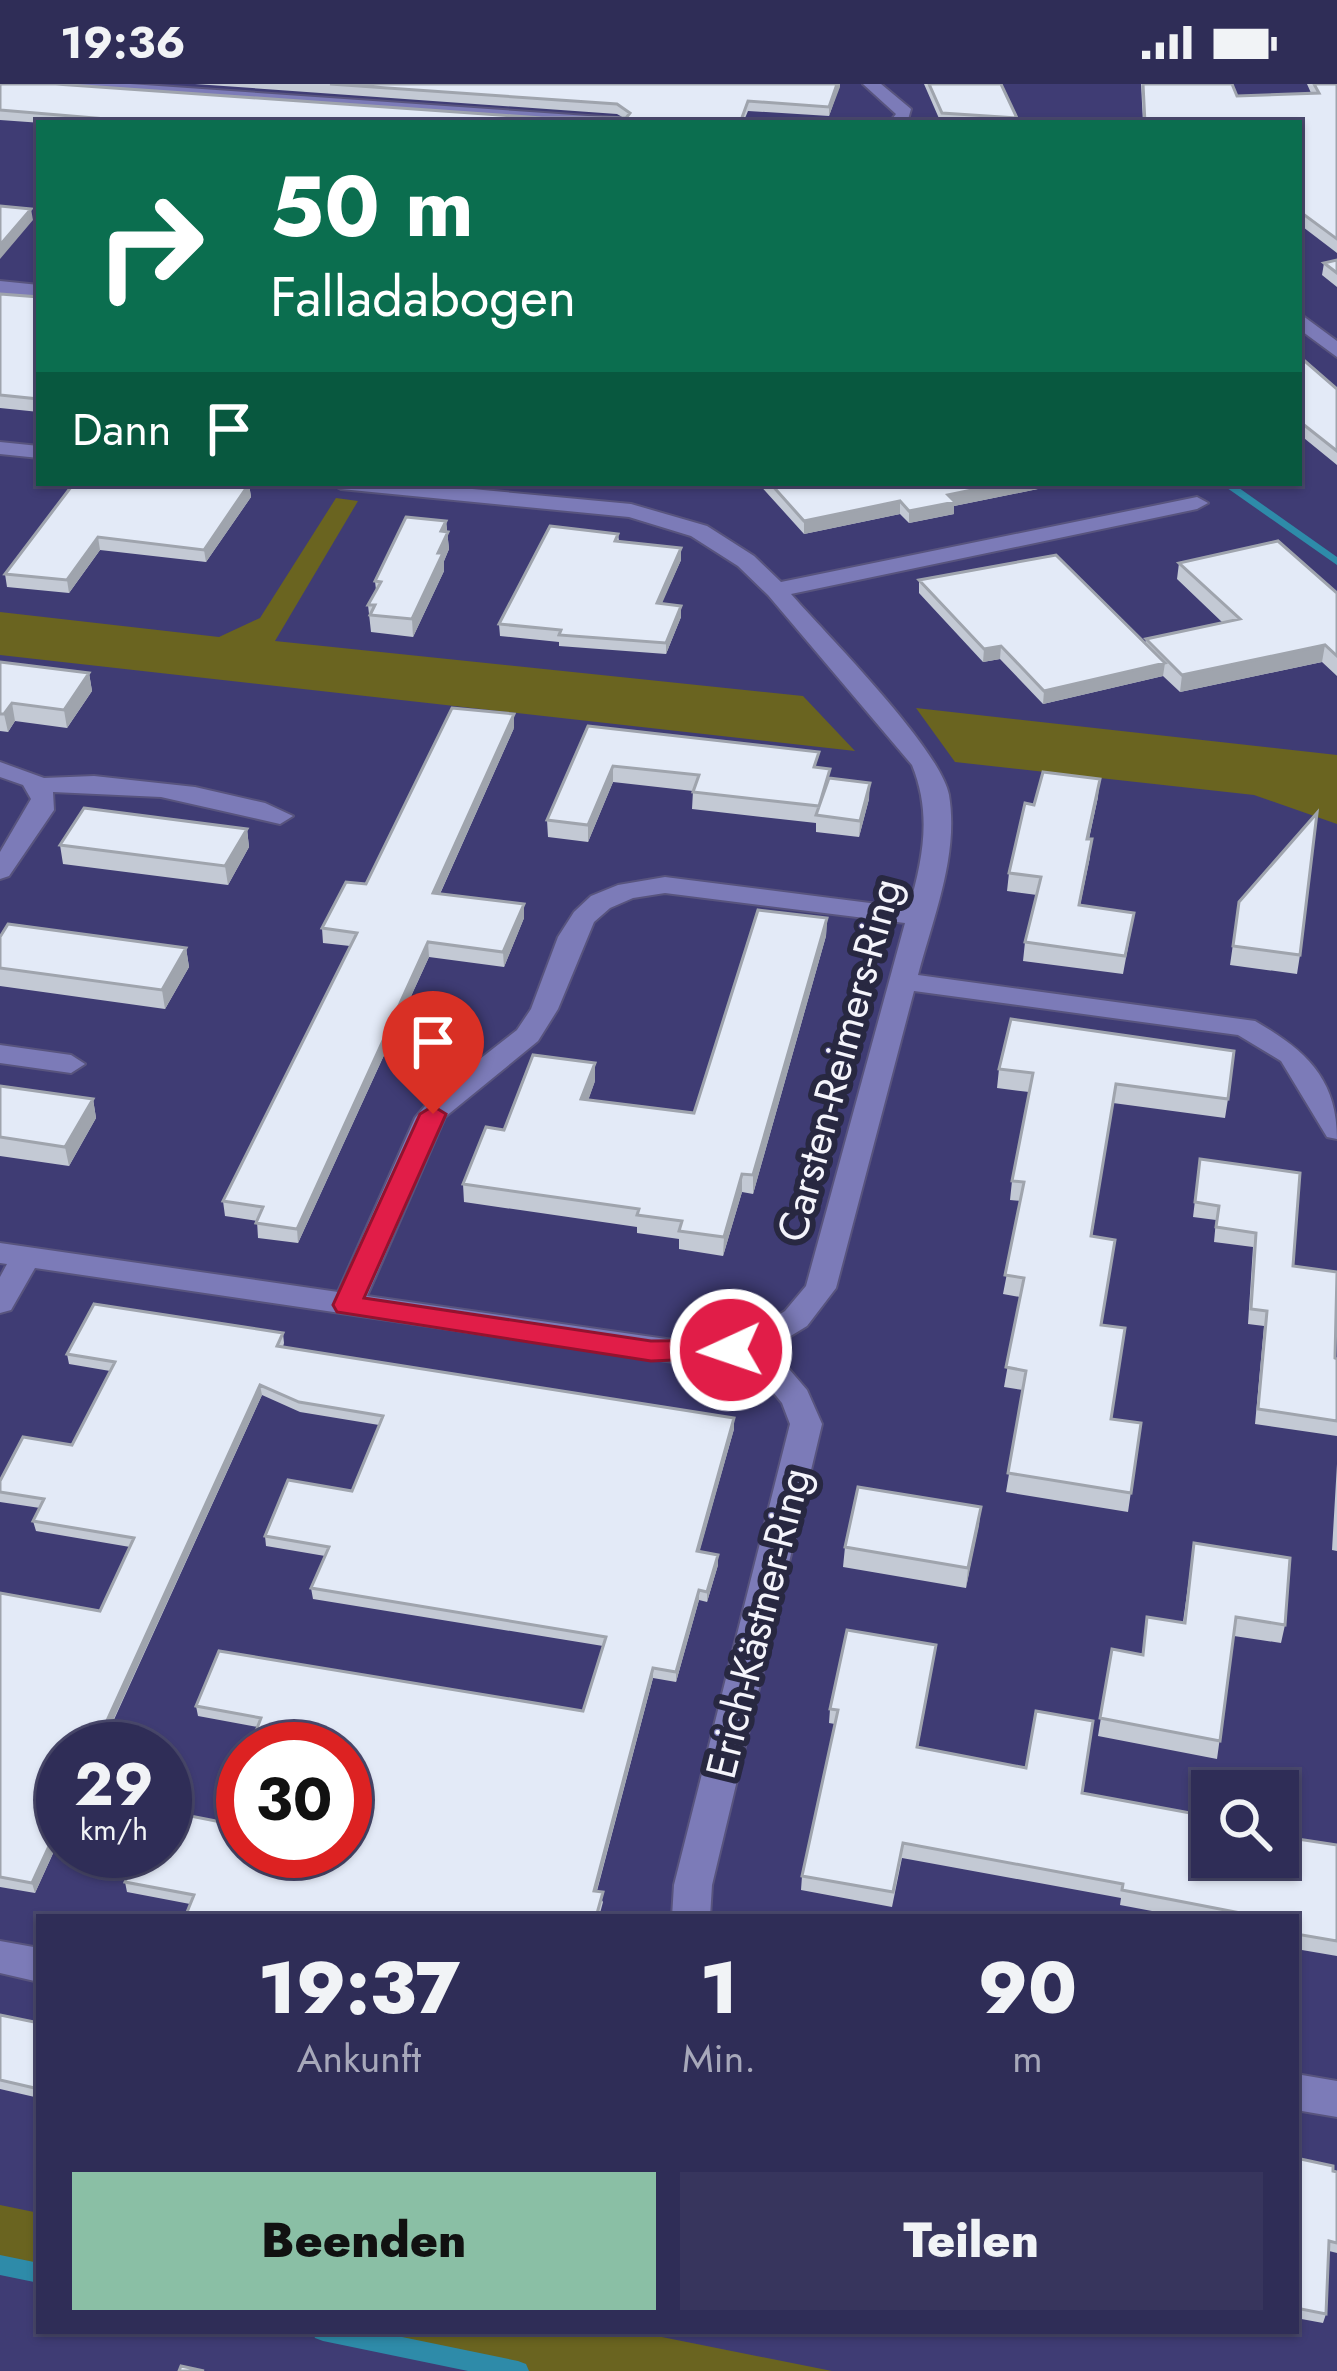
<!DOCTYPE html>
<html lang="de">
<head>
<meta charset="utf-8">
<style>
	:root { --surface:#2f2d57; --page:#37355d; --text:#f1f3f6; --muted:#a7a8ba; --line:#4a496d; --accent:#8abfa5 }
	body { margin:0; font-family:Jost,sans-serif; background:var(--page); color:var(--text); height:100vh; display:flex; flex-direction:column; font-size:45px; white-space:nowrap }
	* { box-sizing:border-box; margin:0 }
	p { font-size:39px; color:var(--muted) }
	.icon { flex:none; width:66px; height:66px; fill:none; stroke:currentColor; stroke-width:2; stroke-linecap:round; stroke-linejoin:round }
	.map { position:relative; flex:1; overflow:hidden }
	.drawer { position:absolute; left:36px; top:1830px; width:1263px; height:420px; display:flex; flex-direction:column; background:var(--surface); border-radius:0px; box-shadow:0 3px 9px #0004,0 0 0 3px var(--line) }
	.drawer>* { flex:none }
	.guide { position:absolute; left:36px; top:36px; width:1266px; height:366px; border-radius:0px; box-shadow:0 3px 9px #0004,0 0 0 3px var(--line); background:#0b6e4f; color:#fff; overflow:hidden }
	.controls { position:absolute; left:1191px; top:1686px; display:grid; gap:24px }
	.controls a { display:grid; place-items:center; width:108px; height:108px; border-radius:0px; background:var(--surface); box-shadow:0 3px 9px #0004,0 0 0 3px var(--line); font-size:60px }
	.speed { position:absolute; left:36px; top:1638px; display:flex; gap:24px; font-size:60px; font-weight:700; text-align:center }
	.speed>* { display:grid; place-content:center; width:156px; height:156px; border-radius:50%; background:var(--surface); box-shadow:0 3px 9px #0004,0 0 0 3px var(--line); line-height:1 }
	.speed small { font-size:30px; font-weight:400 }
	.speed .limit { border:18px solid #d22; background:#fff; color:#111 }
	.pin { position:absolute; display:grid; place-items:center; width:102px; height:102px; color:#fff; margin:-123px -51px; border-radius:50% 50% 50% 0; rotate:-45deg; box-shadow:0 0 12px #0007 }
	.pin .icon { rotate:45deg }
	.me { position:absolute; width:132px; margin:-66px; rotate:267deg; stroke-linejoin:round; filter:drop-shadow(0 0 9px #0008) }
	.turn { display:flex; align-items:center; gap:42px; height:252px; padding:0 36px; font-size:54px }
	.turn .icon { width:156px; height:156px; stroke-width:2.5 }
	.turn b { display:block; font-size:84px; line-height:102px }
	.then { display:flex; align-items:center; height:114px; padding:0 36px; background:#0003; gap:24px; font-size:45px }
	.eta { display:flex; justify-content:space-evenly; align-items:center; height:204px; text-align:center }
	.eta b { font-size:72px; font-weight:800; line-height:84px }
	.action { display:flex; gap:24px; margin-top:auto; padding:24px 36px }
	.action a { flex:1; height:138px; border-radius:0px; background:var(--accent); color:#111; font-size:48px; font-weight:800; line-height:138px; text-align:center }
	.action a+a { background:var(--page); color:var(--text) }
	.status { display:flex; justify-content:space-between; align-items:center; height:84px; padding:0 60px; background:var(--surface); direction:ltr }
	.status svg { height:33px; fill:currentColor }
	.map>svg:first-child { display:block }
	.green { fill:#6a6420 }
	.lines { fill:none; stroke-linecap:round; stroke-linejoin:round }
	.stream { fill:#2e8ba9; fill-rule:evenodd }
	.minor-casing { stroke:#58547e; stroke-width:4 }
	.minor { fill:#7c7bb8; fill-rule:evenodd }
	.wall { fill:#c3c9d4 }
	.shaded-wall { fill:#9fa4ad }
	.building { fill:#e3eaf7; stroke:#9fa4ad; stroke-width:3 }
	.route { fill:#e11d48; stroke:#92132f; stroke-width:3 }
	.labels { text-anchor:middle; dominant-baseline:central; stroke-width:12; stroke-linejoin:round; paint-order:stroke }
	.street-label { font-size:42px; fill:#f4f4fb; stroke:#282841 }
</style>
</head>
<body>
<div class="status"><b>19:36</b><svg viewBox="0 0 49 12"><path d="M0 12V9h3v3zM5 12V6h3v6zM10 12V3h3v9zM15 12V0h3v12zM26 1h20v11H26zM47 4h2v5h-2z"/></svg></div>
<div class="map">
<svg width="1337" height="2287" viewBox="0 0 1337 2287">
	<rect width="100%" height="100%" fill="#3f3c74"/>
	<path class="green" d="M336 414 358 417 275 557 803 612 855 667 0 571V528L219 553 260 534Z
		M916 624 1337 671V740L1254 711 955 678Z
		M0 2121 39 2129V2190L0 2182Z
		M312 2247H632L832 2287H503Z"/>
	<g class="lines">
		<path class="stream" d="M1220 399H1232L1337 473V481Z
			M0 2171 39 2179V2199L0 2191Z
			M312 2247H373L518 2277 526 2280 529 2287H468L323 2257 315 2254Z"/>
		<defs>
			<path id="minor" d="M49 0H130L617 34 626 39H543L57 5Z
				M863 0H881L911 25 907 39H889L896 30Z
				M0 197 39 201V213L0 209Z
				M1299 229 1337 257V273L1299 245Z
				M0 358 39 362V374L0 370Z
				M330 399H408L631 420 707 442 754 472 781 498 1197 413 1208 419 1197 425 791 510C827 551 940 664 949 711 959 771 933 834 918 891L1255 937C1305 966 1337 994 1337 1055L1327 1053 1281 977 1238 951 914 907 836 1204 807 1242 771 1264 807 1306 822 1340 712 1801 710 1833H672L674 1801 790 1340 782 1319 744 1273 694 1281 35 1184 11 1226 0 1229V1193L7 1180 0 1179V1159L338 1208 415 1034 435 1010 517 946 531 925 558 853 574 828 591 812 618 801 665 793 909 824C923 774 932 730 912 681L768 511 738 482 691 452 629 433 341 405ZM665 809 905 839 806 1202 785 1227 755 1246 694 1259 367 1212 445 1033 538 957 558 925 594 838 610 824 633 814Z
				M0 678 44 694 94 692 195 703 265 719 293 732 280 740 161 713 53 708 54 726 9 792 0 795V768L31 715 23 701 0 693Z
				M0 961 71 971 85 980 71 989 0 979Z
				M0 1857 39 1864V1898L0 1889Z
				M1296 1990 1337 1997V2033L1296 2026Z"/>
		</defs>
		<use href="#minor" class="minor-casing"/>
		<use href="#minor" class="minor"/>
	</g>
	<path class="wall" d="M0 0 542 34H624L617 30 195 0H840L829 32 748 27 743 39H42L0 36Z
		M924 0H1001L1017 34 1016 39H941Z
		M1141 0H1232L1237 12 1311 9 1307 0H1337V169L1299 140V39H1143Z
		M1337 176V203L1322 191 1324 179Z
		M0 210 39 213V328L0 324Z
		M1299 272 1337 305V381L1299 350Z
		M758 399H1067L954 422V430L909 439 900 430 804 450Z
		M249 400 251 413 206 478 100 466 69 509 7 503 5 490 111 401Z
		M446 437 449 465 444 477V487L413 553 371 548 368 521 376 506 375 497Z
		M618 450 619 457 681 464V476L661 520 681 533 666 570 559 562V558L500 552 499 540Z
		M1179 479 1337 509V592L1322 578 1180 608 1163 592 1043 620 1000 575 983 578 919 509V496L1145 560 1146 555 1223 539 1177 495Z
		M0 578 89 589 92 607 67 644 15 637 8 648 0 647Z
		M588 642 818 684 830 694 869 715 859 753 816 748V739L692 725 693 707 613 698 588 758 548 753 547 736Z
		M514 644 440 810 524 834 504 883 429 873 298 1159 258 1154 257 1137 225 1132 223 1117 350 862 323 859 322 844Z
		M1098 713 1089 755 1090 773 1080 821 1131 847 1123 890 1023 877 1025 858 1037 811 1007 807 1009 789 1034 721Z
		M247 745 249 763 228 801 63 780 60 761Z
		M1239 818 1300 871 1297 890 1230 881Z
		M827 834 826 852 753 1110 742 1108 723 1172 679 1165V1155L637 1149V1143L464 1118 463 1100 504 1046 595 997 588 1016 694 1029Z
		M0 853 186 864 189 883 165 925 0 902Z
		M999 985 1228 1015 1225 1034 1113 1019 1092 1152 1111 1335 1141 1339 1128 1428 1006 1408 1023 1306 1004 1303 1020 1213 1003 1210 1021 1117 1010 1116 1012 1097 1029 1008 997 1004Z
		M0 1002 93 1015 96 1034 69 1082 0 1072Z
		M1200 1075 1293 1182 1335 1274 1337 1275V1352L1255 1340 1264 1242 1248 1240 1253 1163 1214 1158 1216 1136 1193 1133Z
		M283 1249 284 1259 283 1263 734 1345 699 1468 718 1471V1481L707 1518 699 1516 676 1598 653 1594 597 1807 603 1818 599 1833H185L190 1820 127 1808 125 1798 221 1738 258 1643 198 1632 196 1622 583 1627 603 1562 313 1515 311 1504 325 1472 266 1462 265 1452 352 1407 379 1341 300 1328 262 1311 35 1809 0 1803V1509L100 1527 130 1463 36 1447 33 1437 40 1424 0 1418V1397L72 1361 110 1287 69 1280 67 1270Z
		M1337 1380V1467L1332 1466Z
		M981 1423 966 1504 843 1483 845 1463Z
		M1194 1459 1285 1541 1281 1559 1234 1552 1217 1675 1098 1652 1112 1565 1142 1571 1147 1533 1183 1538Z
		M934 1575 918 1663 1082 1709 1212 1773 1337 1761V1872L1296 1865V1833H1184L1120 1821 1121 1814 902 1774 892 1823 801 1806 802 1792 835 1640 829 1639 830 1625Z
		M0 1931 39 1939V2014L0 2005Z
		M1296 2074 1337 2088V2169L1329 2167 1326 2230 1323 2239 1296 2234Z"/>
	<path class="shaded-wall" d="M837 0H840V3L829 32V23Z
		M31 125 33 136 0 175V161Z
		M1006 399H1067L954 422V430L909 439V427L948 411Z
		M249 400 251 413 206 478 204 466Z
		M900 417V430L804 450V437Z
		M446 437 449 465 444 477V487L413 553 412 535 441 447Z
		M98 453 100 466 69 509 67 496Z
		M681 464V476L657 531V519Z
		M681 522V533L666 570V559Z
		M1325 561 1322 578 1180 608 1182 591Z
		M1001 562 1000 575 983 578 984 565Z
		M1165 579 1163 592 1043 620 1044 607Z
		M89 589 92 607 67 644 64 626Z
		M12 619 15 637 8 648 4 630Z
		M514 630V644L434 823 433 809Z
		M613 682V698L588 758V741Z
		M1100 695 1098 713 1085 773 1087 755Z
		M870 699 869 715 859 753 860 737Z
		M247 745 249 763 228 801 225 782Z
		M524 820V834L504 883 503 868Z
		M827 834 826 852 753 1110V1091Z
		M428 858 429 873 298 1159 297 1145Z
		M186 864 189 883 165 925 162 906Z
		M595 979V997L582 1034 581 1015Z
		M93 1015 96 1034 69 1082 65 1063Z
		M742 1090V1108L723 1172 724 1153Z
		M260 1301 262 1311 100 1665H94Z
		M734 1334V1345L697 1477V1467Z
		M981 1423 979 1442 966 1504 968 1484Z
		M718 1471V1481L707 1518V1508Z
		M699 1506V1516L676 1598V1588Z
		M653 1584V1594L594 1817V1807Z
		M63 1732V1747L35 1809 32 1799Z"/>
	<path class="building" d="M0 0H56L542 34H626L630 29 617 20 330 0H837L829 23 748 17 740 39H154L0 26Z
		M929 0H1001L1017 34 942 29Z
		M1143 0H1232L1237 12 1319 9 1314 0H1337V155L1299 127V39H1145Z
		M0 122 31 125 0 161Z
		M1337 176V189L1324 179Z
		M0 210 39 213V315L0 311Z
		M1299 272 1337 305V367L1299 337Z
		M74 399 111 401 112 399 249 400 204 466 98 453 67 496 5 490Z
		M770 399H1006L948 411 955 418 909 427 900 417 804 437Z
		M406 433 446 437 441 447 448 448 438 469H443L412 535 370 531 375 521H368L381 498 375 497Z
		M550 442 618 450 615 457 681 464 657 519 681 522 666 559 559 551 561 546 499 540Z
		M1278 457 1337 509V572L1325 561 1182 591 1146 555 1240 535 1179 479Z
		M1056 471 1165 579 1044 607 1001 562 984 565 919 496Z
		M0 578 89 589 64 626 12 619 4 630H0Z
		M452 624 514 630 433 809 524 820 503 868 428 858 297 1145 256 1139 263 1123 223 1117 357 849 322 844 346 798 366 800Z
		M588 642 819 668 814 683 830 685 819 722 693 708 699 691 613 682 588 741 547 736Z
		M1043 688 1100 695 1087 755H1092L1079 821 1134 829 1125 872 1025 858 1041 793 1009 789 1025 719 1034 721Z
		M829 694 870 699 860 737 816 731Z
		M84 724 247 745 225 782 60 761Z
		M1317 729 1300 871 1233 862 1239 818Z
		M758 826 827 834 753 1091 742 1090 724 1153 679 1147 682 1137 637 1131 639 1125 463 1100 486 1043 504 1046 533 971 595 979 581 1015 694 1029Z
		M8 840 186 864 162 906 0 884V853Z
		M1011 935 1234 967 1228 1015 1116 1000 1091 1152 1115 1156 1101 1241 1125 1244 1111 1335 1141 1339 1131 1409 1008 1389 1026 1287 1006 1283 1024 1194 1005 1191 1024 1098 1012 1097 1033 989 999 985Z
		M0 1002 93 1015 65 1063 0 1053Z
		M1200 1075 1300 1089 1293 1182 1337 1188 1335 1274 1337 1275V1337L1258 1325 1267 1227 1251 1225 1256 1149 1216 1143 1219 1122 1195 1118Z
		M94 1220 283 1249 277 1262 734 1334 697 1467 718 1471 707 1508 699 1506 676 1588 653 1584 594 1807 603 1808 596 1833H185L194 1811 125 1798 138 1767H165V1727L221 1738 243 1681V1767H345V1665H249L261 1634 196 1622 219 1567 583 1627 606 1553 311 1504 329 1463 265 1452 288 1396 352 1407 383 1332 299 1318 260 1301 94 1665H63V1732L32 1799 0 1793V1509L100 1527 134 1454 33 1437 44 1415 0 1408V1397L23 1353 72 1361 115 1278 67 1270Z
		M858 1403 981 1423 968 1484 845 1463Z
		M1194 1459 1290 1474 1285 1541 1236 1533 1220 1657 1100 1634 1112 1565 1143 1571 1147 1533 1185 1539Z
		M847 1546 936 1561 917 1663 1026 1684 1036 1627 1093 1637 1082 1709 1212 1733V1773H1278V1752L1337 1761V1857L1296 1850V1833H1261L1122 1806 1123 1800 903 1759 893 1808 802 1792 838 1626 830 1625Z
		M0 1931 39 1939V2005L0 1996Z
		M1296 2074 1333 2082V2087L1337 2088V2159L1329 2157 1326 2230 1296 2224Z
		M181 2282 204 2287H179Z"/>
	<path class="route" d="M433 1022 446 1030 364 1214 651 1257 731 1256 742 1259 746 1266 742 1273 651 1277 337 1228 333 1221 420 1030Z"/>
	<g class="labels">
		<g class="street-label">
			<text transform="translate(839 976) rotate(-75)">Carsten-Reimers-Ring</text>
			<text transform="translate(758 1539) rotate(-76)">Erich-Kästner-Ring</text>
		</g>
	</g>
</svg>
<div class="controls">
<a><svg class="icon" aria-label="search" viewBox="0 0 24 24"><circle cx="10" cy="10" r="6"/><path d="M15 15l6 6"/></svg></a>
</div>
<div class="speed"><div>29<small>km/h</small></div><div class="limit">30</div></div>
<div class="pin" style="left:433px;top:1030px;background:#d93025"><svg class="icon" aria-label="arrive" viewBox="0 0 24 24"><path d="M6 21V4h12l-3 4 3 4H6"/></svg></div>
<svg class="me" style="left:731px;top:1266px" viewBox="-20 -20 40 40"><circle r="17" fill="#e11d48" stroke="#fff" stroke-width="3"/><path d="M0-11L8 9 0 5-8 9z" fill="#fff"/></svg>
<div class="guide">
<div class="turn"><svg class="icon" aria-label="right" viewBox="0 0 24 24"><path d="M7 20v-9h11M14 6l5 5-5 5"/></svg><div><b>50 m</b>Falladabogen</div></div>
<div class="then">Dann<svg class="icon" aria-label="arrive" viewBox="0 0 24 24"><path d="M6 21V4h12l-3 4 3 4H6"/></svg></div>
</div>
<section class="drawer">
<div class="eta">
<div><b>19:37</b><p>Ankunft</p></div>
<div><b>1</b><p>Min.</p></div>
<div><b>90</b><p>m</p></div>
</div>
<div class="action"><a>Beenden</a><a>Teilen</a></div>
</section>
</div>
</body>
</html>
